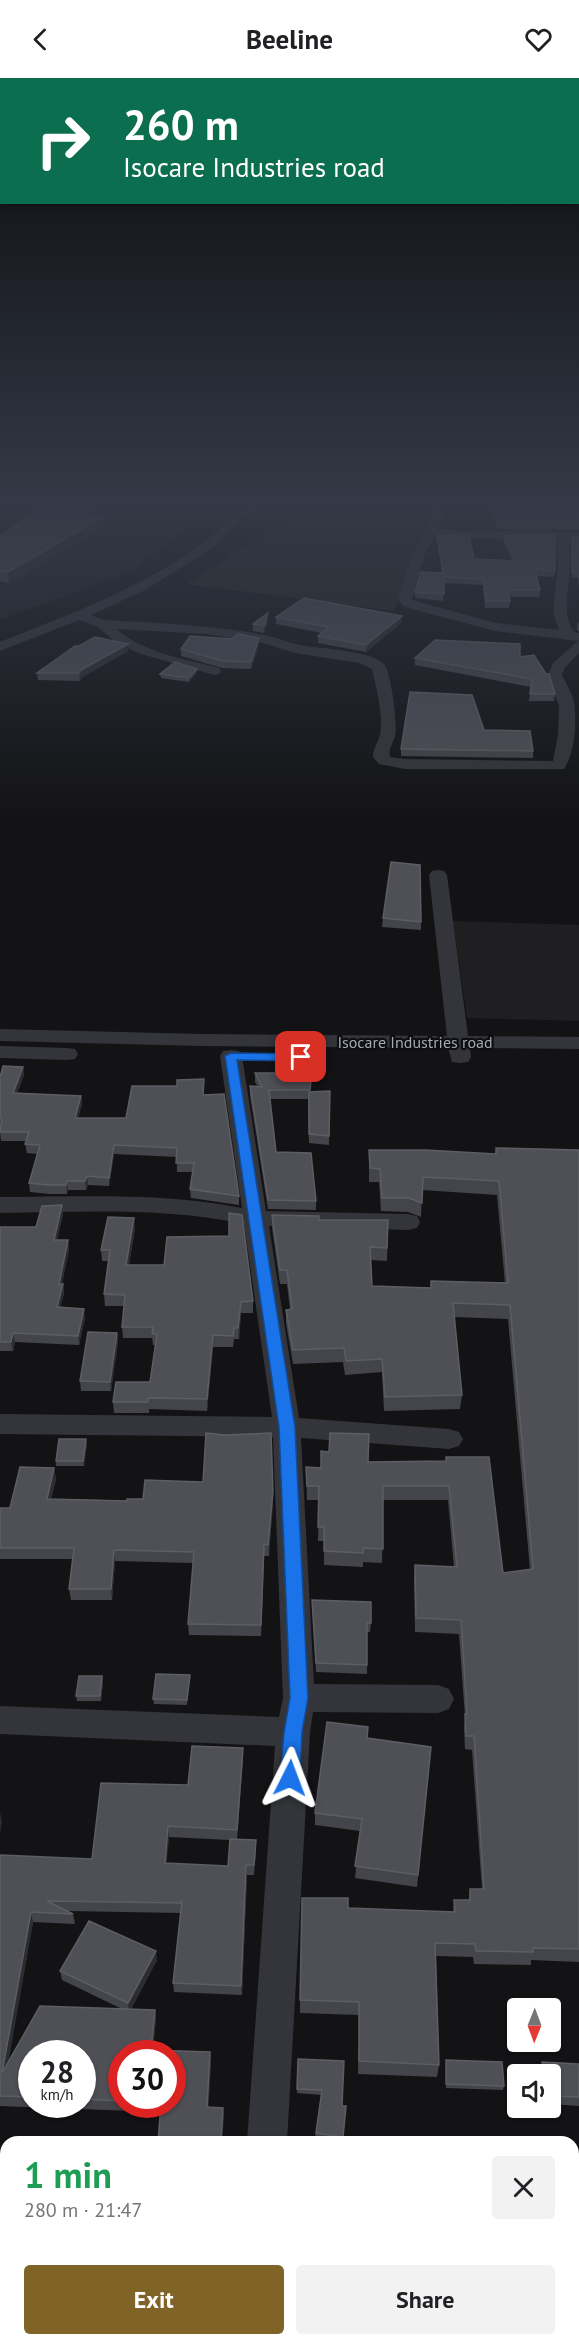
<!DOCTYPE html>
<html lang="en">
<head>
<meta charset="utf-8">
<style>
	:root { --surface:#fff; --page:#f2f2f2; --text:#202124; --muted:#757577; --accent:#806427 }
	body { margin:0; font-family:"PT Sans",sans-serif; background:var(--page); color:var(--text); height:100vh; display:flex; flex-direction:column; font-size:22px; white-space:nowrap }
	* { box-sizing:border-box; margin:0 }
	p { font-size:20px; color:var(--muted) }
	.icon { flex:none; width:33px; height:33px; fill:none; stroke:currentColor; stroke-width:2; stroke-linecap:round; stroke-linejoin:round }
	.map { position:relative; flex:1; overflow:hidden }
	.panel { position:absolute; left:0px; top:2058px; width:579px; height:210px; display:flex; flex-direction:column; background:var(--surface); border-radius:18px 18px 0 0; box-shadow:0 2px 4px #0004 }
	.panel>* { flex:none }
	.guide { position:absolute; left:0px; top:0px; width:579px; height:126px; box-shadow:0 2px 4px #0004; background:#0b6e4f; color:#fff; overflow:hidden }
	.needle { width:39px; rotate:181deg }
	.fabs { position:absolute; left:507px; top:1920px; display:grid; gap:12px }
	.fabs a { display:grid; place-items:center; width:54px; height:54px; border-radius:6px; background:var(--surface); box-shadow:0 2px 4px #0004; font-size:30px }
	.speed { position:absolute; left:18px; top:1962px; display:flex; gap:12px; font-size:30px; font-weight:700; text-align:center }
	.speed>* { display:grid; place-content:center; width:78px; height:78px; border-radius:50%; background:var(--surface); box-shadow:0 2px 4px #0004; line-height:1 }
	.speed small { font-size:15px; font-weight:400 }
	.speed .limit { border:9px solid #d22; background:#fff; color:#111 }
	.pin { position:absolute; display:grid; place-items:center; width:51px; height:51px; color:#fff; margin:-26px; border-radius:12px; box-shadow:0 3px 9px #0006 }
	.me { position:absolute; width:66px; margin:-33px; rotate:3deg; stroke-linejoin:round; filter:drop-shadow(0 0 4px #0008) }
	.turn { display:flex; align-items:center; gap:21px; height:126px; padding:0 24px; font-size:27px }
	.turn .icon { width:78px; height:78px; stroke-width:2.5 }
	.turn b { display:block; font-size:42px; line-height:51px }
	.round { display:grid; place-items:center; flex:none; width:63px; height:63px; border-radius:6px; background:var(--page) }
	.summary { display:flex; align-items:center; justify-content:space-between; height:102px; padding:0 24px }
	h1 { font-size:36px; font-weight:800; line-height:45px; color:#1e9e55 }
	.cta { display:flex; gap:12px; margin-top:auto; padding:12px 24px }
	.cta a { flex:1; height:69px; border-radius:6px; background:var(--accent); color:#fff; font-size:24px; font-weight:800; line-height:69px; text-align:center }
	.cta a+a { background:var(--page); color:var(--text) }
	header { display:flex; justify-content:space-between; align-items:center; height:78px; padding:0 24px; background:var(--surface); font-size:27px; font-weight:800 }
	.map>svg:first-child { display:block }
	.built { fill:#1f1f22 }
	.green { fill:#1f2720 }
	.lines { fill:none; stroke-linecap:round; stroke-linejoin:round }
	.minor { fill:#34353a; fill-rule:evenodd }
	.wall { fill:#44454a; fill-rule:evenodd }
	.shaded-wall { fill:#2c2d30 }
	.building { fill:#4f5056; stroke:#5c5e64; stroke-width:1.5 }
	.route { fill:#1a73e8; stroke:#114b97; stroke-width:1.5 }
	.labels { text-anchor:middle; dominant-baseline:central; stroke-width:4.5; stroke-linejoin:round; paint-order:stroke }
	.street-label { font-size:16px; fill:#a4a9b5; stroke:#0e0e10 }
</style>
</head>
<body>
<header><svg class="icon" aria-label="back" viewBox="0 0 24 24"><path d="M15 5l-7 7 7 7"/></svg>Beeline<svg class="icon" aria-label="heart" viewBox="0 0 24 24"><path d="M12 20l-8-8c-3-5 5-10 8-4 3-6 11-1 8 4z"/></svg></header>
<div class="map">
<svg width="579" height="2268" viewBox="0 0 579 2268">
	<rect width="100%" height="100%" fill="#131315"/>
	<path class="built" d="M0 424H219L133 493 0 542Z
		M453 843 579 847V943L467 940Z"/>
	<path class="green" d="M307 424H433L394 533 187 506 256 462Z"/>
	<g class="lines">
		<path class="minor" d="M252 424H267L243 440 212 470 145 512 91 537 104 542C158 545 212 547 264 557 277 559 288 565 300 567 319 571 371 572 384 586 391 594 398 647 395 658 393 666 388 671 390 679L405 681 553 683 558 657 559 628 548 597 553 585 578 563 495 553 405 529 398 522 412 476 426 451 434 424H446L439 450 458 453 579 454V462H569C570 471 571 481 570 491 569 512 561 535 574 554L579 555V575L565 589 562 597C566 606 572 615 574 624 577 644 575 675 564 691H405L379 686 373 679C373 670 378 665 380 657 384 639 376 609 372 591L360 585 295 575 263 565 207 556 116 551C144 575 185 581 219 590L221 593 219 596 214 597 138 575 114 563 98 549 79 542 0 573V564C70 536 142 510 203 465 221 452 233 435 252 424ZM435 456 458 461H556L558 487 553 534 559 552 496 545 415 523 412 521 425 476Z
			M438 792 444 793 447 797 468 958 579 959V971L470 970 471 979 468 984 460 985 452 984 448 970 202 968 0 963V951L202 956 447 958 429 797 432 793Z
			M0 968 67 970 75 971 78 976 75 981 67 982 0 980Z
			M231 972 239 973 242 978 266 1133 408 1136 417 1138 420 1144 417 1150 408 1152 269 1148 299 1340 449 1351 459 1354 463 1361 459 1368 449 1371 301 1360 314 1606 438 1607 449 1611 454 1621 449 1631 438 1635 313 1634 310 1654 287 2064H247L275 1668 0 1656V1628L279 1639 283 1620 273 1359 0 1356V1336L272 1339 244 1146C164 1129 82 1134 0 1135V1119C81 1119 162 1114 242 1130L220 978 223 973Z
			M0 2073H6V2113H0Z
			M573 2088H579V2128H573Z
			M353 2262H397L398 2268H354Z"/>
	</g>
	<path class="wall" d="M0 424H16L9 427 0 426Z
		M46 424H110L92 438 104 448 9 505 0 503V459Z
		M486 424H579V452L498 451Z
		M437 457 474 481 512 482 503 463 504 457 555 493 554 499 536 498 540 512 539 519H508L510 523 509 530H485L483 507 444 505 443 523 415 520V514L442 495 437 463Z
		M579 458V510L578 500H572V459Z
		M276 539 401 545 366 574 318 565V558L322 555 276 546Z
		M268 542 264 555 253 553V546Z
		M579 543V553L577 552V546Z
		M128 566V573L81 600 80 603 38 602 37 595 79 568Z
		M259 567 251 591 222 590 181 578V571Z
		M520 579 555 616 554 623H529L531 609 415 587V580Z
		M197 594 189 604 161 600 160 596Z
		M484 652 533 673V680L401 678V671Z
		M383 840 421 844V852L382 849Z
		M23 989 24 997 17 1015 81 1018 82 1026 78 1040H126L204 1017 239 1118V1127L191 1120 190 1111 193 1094H177V1079L114 1076 109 1108 88 1107 86 1112H68L67 1116H50L30 1114 29 1105 37 1076 27 1075 25 1066 26 1063H1L0 1054 1 1049H0V996Z
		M255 995 311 1004 310 1014 330 1013 329 1067 309 1065 308 1021H270L276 1074 316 1123V1132L268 1131 250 1017V1008L258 1009 255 1004Z
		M496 1070 579 1072V1884L531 1882V1887L474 1886 473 1879 436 1878 439 1987 437 1999 358 1996 359 1937 300 1935V1922L348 1830 453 1834 454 1822H469L470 1811H482L472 1672 465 1671 464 1650 465 1639 459 1556 415 1554 414 1501 415 1487 454 1489 448 1422H383L382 1485 363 1484V1489L324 1487V1463H318L319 1422H307L306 1389 321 1390 368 1384 446 1383V1379L503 1495 530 1492 508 1241 454 1239 462 1317 460 1331 384 1333 382 1294 345 1297 343 1284 293 1286 286 1245V1232L290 1231 287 1206H280L272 1150V1137L319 1142H388L387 1183 371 1182 372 1208 431 1210V1203L505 1205 497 1117 422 1112 421 1139 408 1134 381 1133 379 1104H369V1072L495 1076Z
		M62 1127 63 1136 57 1162H68L69 1171 62 1206H63L64 1215 60 1230 85 1240 79 1267 15 1264 13 1273H0V1149H36Z
		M135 1151 129 1187 253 1223V1235H241L239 1261H234L233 1269H213L207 1333 149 1331V1335H114L113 1324 150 1304 155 1267H153L152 1260H123L122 1249 124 1228H105L104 1216 108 1183H102L101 1172Z
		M117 1255 118 1264 111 1313H81L80 1303Z
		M87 1366 84 1388H56V1383Z
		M54 1390 56 1401 51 1421 273 1425 269 1478H264L261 1558 189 1557 188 1546 193 1485 115 1483 112 1522H71L69 1511 73 1481H0V1430H10Z
		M312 1522 371 1545 370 1554H367V1596L316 1594Z
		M190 1597 187 1627 154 1626 153 1621Z
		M102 1598 103 1603 101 1623H77L76 1618Z
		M368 1660 431 1669 417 1809 355 1800 360 1753 315 1747V1735Z
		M243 1680 237 1761 256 1772 254 1797H247L242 1917 174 1914 173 1905 180 1835 68 1833 73 1836 75 1846 33 1844 8 1984 122 1931 62 1902 60 1893 157 1882 131 1931 155 1932 156 1941 153 1972 210 1974 211 1984 208 2029 224 2039 160 2034 0 2028V1777L92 1781 188 1707ZM169 1759 230 1762 228 1788 166 1785ZM32 1976H82V2026H32ZM122 1976 172 2026H122Z
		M298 1981 342 2028H346L343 2064 315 2059 321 2017 297 2015Z
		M446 1982 504 2008 503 2012 446 2010Z
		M542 1984 579 1986V2028L550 2026V1996H540V1992Z
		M6 2175V2223H0V2192Z"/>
	<path class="shaded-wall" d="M97 424H110L81 446 80 436Z
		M103 439 104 448 9 505 8 494Z
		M268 535V542L264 555V548Z
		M402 538 401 545 366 574V567Z
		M259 560V567L251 591V584Z
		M128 566V573L81 600 80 603 79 595 81 592Z
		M197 591V594L189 604V600Z
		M23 989 24 997 14 1024 13 1015Z
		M81 1018 82 1026 75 1049V1040Z
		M114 1067V1076L109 1108V1100Z
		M87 1098 88 1107 86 1112 85 1103Z
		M67 1103 68 1112 67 1116 66 1107Z
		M62 1127 63 1136 55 1171 54 1162Z
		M134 1140 135 1151 127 1198 126 1187Z
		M68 1162 69 1171 60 1215 59 1206Z
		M63 1206 64 1215 58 1238 57 1229Z
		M241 1224V1235L239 1261 238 1250Z
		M84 1231 85 1240 79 1267 78 1258Z
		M13 1255 15 1264 13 1273 11 1264Z
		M117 1255 118 1264 111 1313 110 1304Z
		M213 1257V1269L207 1333V1321Z
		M86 1361 87 1366 84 1388 83 1383Z
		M54 1390 56 1401 49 1432 47 1421Z
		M273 1413V1425L269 1478 268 1467Z
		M264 1466V1478L261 1558V1547Z
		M114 1472 115 1483 112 1522 111 1511Z
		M102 1598 103 1603 101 1623 100 1618Z
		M243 1670V1680L237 1762V1752Z
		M0 1734 2 1744 0 1756Z
		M168 1748 169 1759 166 1795 165 1785Z
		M256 1762V1772L254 1797V1787Z
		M246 1787 247 1797 242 1917 241 1908Z
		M31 1834 33 1844 5 2004 2 1995Z
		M156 1873 157 1882 129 1934 128 1925Z
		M155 1932 156 1941 152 1976 151 1972Z
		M210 1974 211 1984 208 2038 207 2029Z
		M223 2030 224 2039 222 2064H221Z"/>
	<path class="building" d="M46 424H97L80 436 103 439 8 494 0 493V459Z
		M489 424H579V447L498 446Z
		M437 457H469L474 481 515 483 504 457H555V493L535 491 540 512H507L510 523H486L483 501 444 499V516L415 514 421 494 443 495Z
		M579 458V499L578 494H572V459Z
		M304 520 402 538 366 567 318 558 329 549 276 539Z
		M268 535 264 548 253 546Z
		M238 556 259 560 251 584 222 583 181 571 190 558 232 561Z
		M95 559 128 566 81 592 79 595H37L75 568H79Z
		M435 562 520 566V579L534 577 546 596H549L555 616H530L532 601 415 580Z
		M175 584 197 591 189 600 160 596Z
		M410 614 472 617 484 652 530 653 533 673 401 671Z
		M391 784 420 787 421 844 383 840Z
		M3 988 23 989 13 1015 81 1018 75 1040H126L132 1008H177V1002L204 1001 203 1017 224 1016 239 1118 190 1111 194 1085H176L177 1070 114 1067 109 1100 87 1098 85 1103H67L66 1107H49L29 1105 40 1067 25 1066 29 1054H0L2 1041 0 1040V996H1Z
		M255 995H312L310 1012H269L276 1074 311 1075 316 1123 268 1122 250 1008 262 1009Z
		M330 1013 329 1058 309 1056V1014Z
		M496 1070 579 1072V1871L533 1870V1874L476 1873 475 1866 435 1865 439 1987 359 1983V1924L300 1922 302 1820H348V1830L455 1834 454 1822H470V1811H484L474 1658H466L465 1636H467L461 1542 416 1540 415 1487 457 1489 449 1408H383V1471L363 1470V1475L324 1473V1449H318L319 1408H307L306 1389 321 1390V1373L329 1374 330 1355 369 1356 368 1384 446 1383V1379H489L503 1495 533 1491 510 1227 453 1225 462 1317 385 1319 382 1281 346 1283 344 1270 293 1272 286 1232 292 1231 287 1192H280L272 1137 319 1138V1142H388L387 1170 370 1169 372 1208 431 1210V1203L508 1205 499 1103 423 1099 422 1125 409 1120H382L380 1091 370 1090 369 1072H425L496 1076Z
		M62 1127 54 1162H68L59 1206H63L57 1229 84 1231 78 1258 13 1255 11 1264H0V1149H36L42 1128Z
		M229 1135 242 1137 253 1223 241 1224 238 1250H234L233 1258 213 1257 207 1321 148 1320V1324H113L116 1304H150L157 1256H152L153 1249H122L125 1217 104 1216 110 1172H101L108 1139 134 1140 126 1187H164L167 1159 229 1158Z
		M88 1254 117 1255 110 1304 80 1303Z
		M206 1355 224 1357 271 1355 273 1413 268 1467 264 1466 261 1547 188 1546 194 1474 114 1472 111 1511H69L74 1470H0V1430H10L20 1389 54 1390 47 1421 127 1423V1421H143L145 1402 203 1404Z
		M59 1361H86L83 1383H56Z
		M312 1522 371 1524V1545H367V1587L316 1585Z
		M156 1596 190 1597 187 1622 153 1621Z
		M79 1598H102L100 1618H76Z
		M327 1644 368 1649 367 1660 431 1669 418 1797 355 1788 362 1741 315 1735Z
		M192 1668 243 1670 237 1752 168 1748 165 1785 228 1788 230 1761 256 1762 254 1787H246L241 1908 173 1905 182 1823 180 1825 47 1823 73 1836 31 1834 2 1995 40 1928 155 1932 151 1972 210 1974 207 2029 223 2030 221 2064H158L161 2026H172V1976H122V2023L82 2021V1976H32V2019L0 2018V1777L92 1781 101 1705 188 1707Z
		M89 1843 156 1873 128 1925 60 1893Z
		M298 1981 344 1983 342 2028H346L343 2059 316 2055 322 2012 297 2011Z
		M446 1982 502 1984 504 2008 446 2006Z
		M542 1984 579 1986V2019L550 2018V1996H543Z
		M2 2175H6V2216H0V2192Z
		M72 2262H135V2268H72Z
		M275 2262H326V2268H274Z
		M395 2262H445V2268H395Z"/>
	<linearGradient id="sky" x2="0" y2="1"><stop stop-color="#0a0a0c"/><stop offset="0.57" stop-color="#333946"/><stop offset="1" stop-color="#333946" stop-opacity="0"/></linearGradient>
	<rect width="579" height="742" fill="url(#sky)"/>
	<path class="route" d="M231 975 301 976 307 979 301 983 237 982 295 1349 308 1620 302 1654 300 1700 297 1706 290 1708 283 1706 280 1700 284 1654 290 1620 279 1349 225 978Z"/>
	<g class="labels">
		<g class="street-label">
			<text x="415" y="964">Isocare Industries road</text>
		</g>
	</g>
</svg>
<div class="fabs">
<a><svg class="needle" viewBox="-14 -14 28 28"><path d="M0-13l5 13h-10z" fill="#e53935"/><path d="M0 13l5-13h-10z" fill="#757577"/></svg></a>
<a><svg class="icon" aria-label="sound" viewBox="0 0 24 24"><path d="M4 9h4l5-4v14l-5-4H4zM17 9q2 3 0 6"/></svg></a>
</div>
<div class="speed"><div>28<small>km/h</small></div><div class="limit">30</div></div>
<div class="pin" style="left:301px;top:979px;background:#d93025"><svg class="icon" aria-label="arrive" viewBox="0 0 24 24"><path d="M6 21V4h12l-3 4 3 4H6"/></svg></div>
<svg class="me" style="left:290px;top:1700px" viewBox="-20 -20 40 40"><path d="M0-17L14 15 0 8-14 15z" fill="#1a73e8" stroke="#fff" stroke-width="4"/></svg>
<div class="guide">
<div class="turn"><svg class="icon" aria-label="right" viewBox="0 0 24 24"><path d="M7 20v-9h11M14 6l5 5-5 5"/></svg><div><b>260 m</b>Isocare Industries road</div></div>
</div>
<section class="panel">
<div class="summary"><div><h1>1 min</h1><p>280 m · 21:47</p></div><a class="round"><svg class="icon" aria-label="close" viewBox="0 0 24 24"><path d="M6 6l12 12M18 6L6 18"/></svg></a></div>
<div class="cta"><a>Exit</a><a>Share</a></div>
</section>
</div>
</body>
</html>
